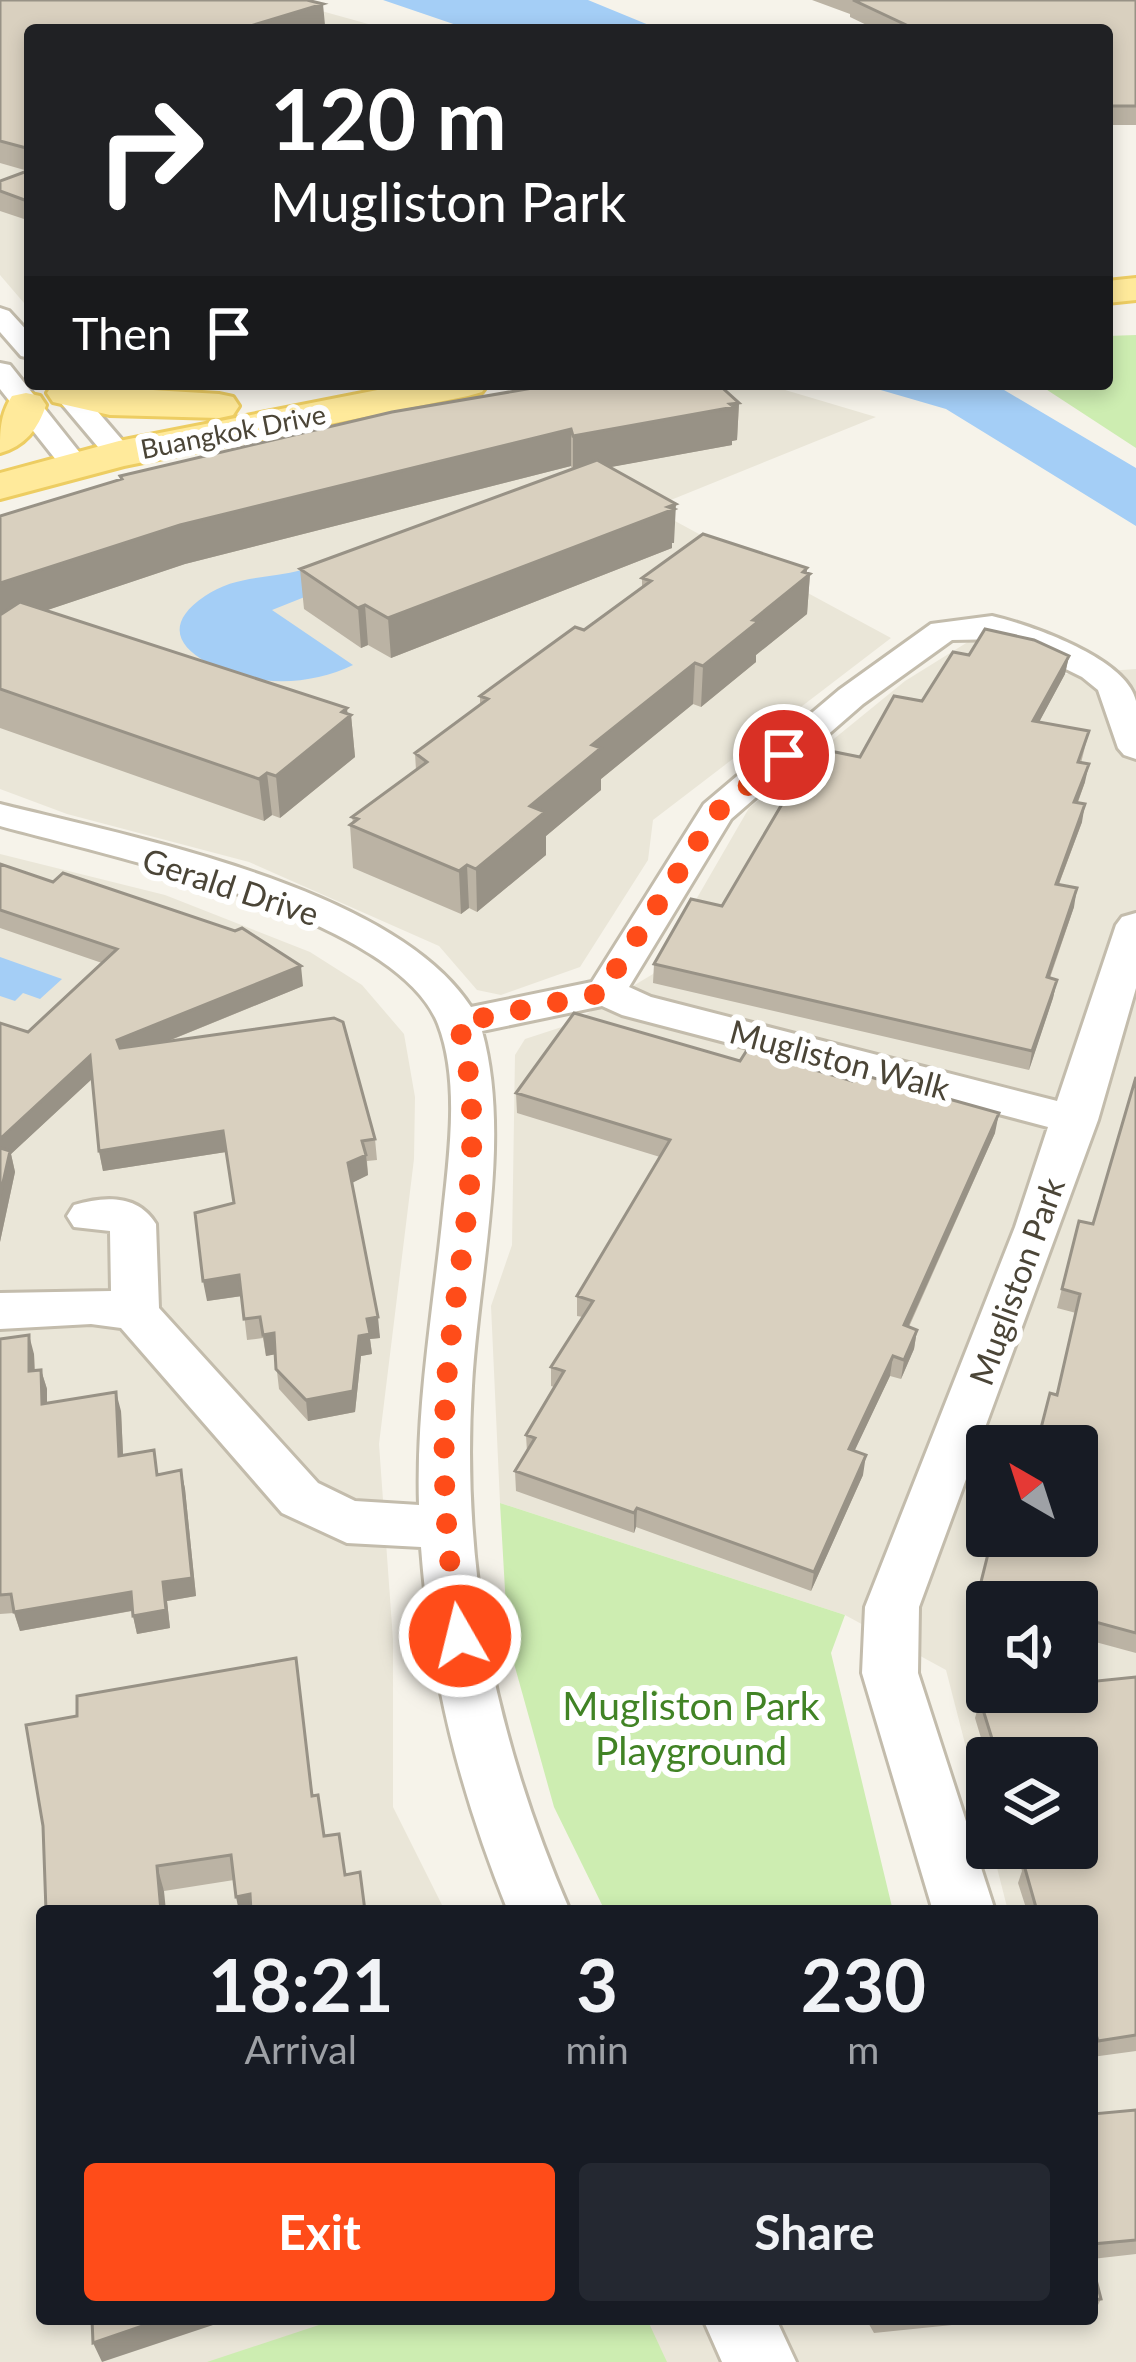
<!DOCTYPE html>
<html lang="en">
<head>
<meta charset="utf-8">
<style>
	:root { --surface:#171b24; --page:#242831; --text:#f1f3f6; --muted:#9ea1a6; --accent:#ff4c19 }
	body { margin:0; font-family:Lato,sans-serif; background:var(--page); color:var(--text); height:100vh; display:flex; flex-direction:column; font-size:45px; white-space:nowrap }
	* { box-sizing:border-box; margin:0 }
	p { font-size:39px; color:var(--muted) }
	.icon { flex:none; width:66px; height:66px; fill:none; stroke:currentColor; stroke-width:2; stroke-linecap:round; stroke-linejoin:round }
	.map { position:relative; flex:1; overflow:hidden }
	.sheet { position:absolute; left:36px; top:1905px; width:1062px; height:420px; display:flex; flex-direction:column; background:var(--surface); border-radius:12px; box-shadow:0 6px 18px #0003 }
	.sheet>* { flex:none }
	.banner { position:absolute; left:24px; top:24px; width:1089px; height:366px; border-radius:12px; box-shadow:0 6px 18px #0003; background:#202124; color:#fff; overflow:hidden }
	.needle { width:78px; rotate:321deg }
	.buttons { position:absolute; left:966px; top:1425px; display:grid; gap:24px }
	.buttons a { display:grid; place-items:center; width:132px; height:132px; border-radius:12px; background:var(--surface); box-shadow:0 6px 18px #0003; font-size:60px }
	.pin { position:absolute; display:grid; place-items:center; width:102px; height:102px; color:#fff; margin:-51px; border:6px solid #fff; border-radius:50%; box-shadow:0 3px 12px #0007 }
	.me { position:absolute; width:132px; margin:-66px; rotate:352deg; stroke-linejoin:round; filter:drop-shadow(0 0 9px #0008) }
	.turn { display:flex; align-items:center; gap:42px; height:252px; padding:0 48px; font-size:54px }
	.turn .icon { width:156px; height:156px; stroke-width:2.5 }
	.turn b { display:block; font-size:84px; line-height:102px }
	.then { display:flex; align-items:center; height:114px; padding:0 48px; background:#0003; gap:24px; font-size:45px }
	.eta { display:flex; justify-content:space-evenly; align-items:center; height:204px; text-align:center }
	.eta b { font-size:72px; font-weight:700; line-height:84px }
	.action { display:flex; gap:24px; margin-top:auto; padding:24px 48px }
	.action a { flex:1; height:138px; border-radius:12px; background:var(--accent); color:#fff; font-size:48px; font-weight:700; line-height:138px; text-align:center }
	.action a+a { background:var(--page); color:var(--text) }
	.map>svg:first-child { display:block }
	.residential { fill:#eae6d8; fill-rule:evenodd }
	.green { fill:#cdedb1 }
	.water { fill:#a4cef6 }
	.lines { fill:none; stroke-linecap:round; stroke-linejoin:round }
	.street-casing { stroke:#c3bcac; stroke-width:6 }
	.primary-casing { stroke:#edcd62; stroke-width:6 }
	.street { fill:#fff; fill-rule:evenodd }
	.primary { fill:#ffea9b; fill-rule:evenodd }
	.wall { fill:#bbb3a4 }
	.shaded-wall { fill:#989286 }
	.building { fill:#d9d0bf; stroke:#989286; stroke-width:3 }
	.route { stroke:#ff4c19; stroke-width:21; stroke-dasharray:0 37.8 }
	.labels { text-anchor:middle; dominant-baseline:central; stroke-width:12; stroke-linejoin:round; paint-order:stroke }
	.far-street-label { font-size:27px; fill:#4b4537; stroke:#fff }
	.street-label { font-size:33px; fill:#4b4537; stroke:#fff }
	.near-park-label { font-size:39px; fill:#418325; stroke:#fff }
</style>
</head>
<body>
<div class="map">
<svg width="1136" height="2362" viewBox="0 0 1136 2362">
	<rect width="100%" height="100%" fill="#f6f3ea"/>
	<path class="residential" d="M0 0H282L379 27 30 30V310L0 275Z
		M634 384H765L876 417 651 508 891 638 653 820 648 860 580 967 501 995 477 990 439 946 249 862 67 814 0 789V524Z
		M988 639 1065 674 1136 669V2362H0V854L165 895 310 952 362 985 404 1034 415 1097 414 1159 379 1444 393 1640V1807L445 1911H42V2319H1092V1911H1008L992 1848H1077V1758H987V1829L946 1670 845 1615 500 1503 491 1306 512 1245 515 1055 525 1039 568 1025 653 974 749 808 905 681 971 640ZM987 1446H1077V1536H987ZM987 1602H1077V1692H987Z"/>
	<path class="green" d="M1136 335V448L1038 384H1107V336Z
		M500 1503 845 1615 831 1653 893 1911H605L554 1807 508 1642Z
		M337 2319H647L667 2362H207Z"/>
	<path class="water" d="M383 0H588L661 30H471Z
		M860 384H994L1136 468V526L946 409Z
		M354 551 380 567 272 610 353 665C326 678 293 684 263 680 220 675 138 641 205 596 235 575 269 579 302 570 320 565 337 557 354 551Z
		M0 957 62 979 40 999 23 993 15 1001 0 996Z"/>
	<g class="lines">
		<defs>
			<path id="street" d="M0 308 9 311 30 334V358L21 356 0 332Z
				M0 363 10 365 84 458 89 464 84 470H64L0 389Z
				M45 384H74L129 448 133 454 129 460H109Z
				M992 616C1030 625 1127 658 1136 701 1136 719 1136 740 1136 759L1124 755 1118 748 1098 690 1082 677 1005 639 952 640 863 704 731 819 629 987 651 997 1057 1101 1116 925 1122 917 1136 913V988L1098 1120 919 1607 918 1673 995 1911H933L862 1673 865 1607 1015 1227 1048 1127 622 1015 602 1006 482 1031C512 1140 478 1274 472 1386 461 1573 496 1740 570 1911H508C459 1789 431 1679 421 1547L347 1543 282 1513 121 1328 91 1324 0 1329V1293L111 1291 110 1231 74 1227 67 1216 74 1205C104 1196 138 1194 156 1224L159 1308 318 1483 355 1501 419 1505C416 1410 432 1317 442 1223 448 1162 461 1083 438 1024 396 916 105 855 0 826V804C132 837 395 888 471 1007L592 982 704 804 839 690 931 624Z
				M703 2319H776L796 2362H722Z"/>
			<path id="primary" d="M1136 278V300L1107 303V281Z
				M53 384 219 394 233 397 239 406 233 415 219 418 110 415 53 402 47 393Z
				M408 384H488L482 392 468 396 124 466 0 499V473L119 441Z
				M26 393 40 396 46 405C38 429 25 446 0 453 0 431 0 415 12 396Z"/>
		</defs>
		<use href="#street" class="street-casing"/>
		<use href="#primary" class="primary-casing"/>
		<use href="#street" class="street"/>
		<use href="#primary" class="primary"/>
	</g>
	<path class="wall" d="M0 0 325 25 30 30V221L0 211V181L28 171 0 163Z
		M812 0H1136V125H1107V30H877L850 17V14Z
		M739 403 737 440 732 441V445L610 467 674 543H672V548L391 658 368 645 361 648 304 609 300 569 572 469 571 466 185 564 47 610 351 715 355 757 280 818 272 815 264 821 0 728V516L120 480V476Z
		M807 568V573L810 574 807 614 756 655V662L701 707 693 704 601 779V790L546 836V855L477 912 469 908 461 914 353 868 350 825 353 823 352 817 416 770 415 753 480 705V696L584 630 642 587V578Z
		M969 655 1069 656 1065 674 1039 722 1089 731 1081 763 1085 782 1078 802 1082 822 1059 884 1074 907 1050 978 1057 980 1053 998 1029 1070 653 983 654 964 722 906 860 757 922 701Z
		M0 864 303 986 166 1042 375 1139 377 1160 367 1161 368 1175 351 1183 380 1338 370 1339 372 1354 361 1356 355 1412 308 1421 279 1389 275 1354 266 1356 263 1338 247 1340 242 1296 207 1301 234 1203 226 1152 103 1171 99 1151 92 1079 11 1154 15 1172 0 1242V1023L28 1032 102 963 0 928Z
		M740 1061 995 1133 909 1327 917 1330 914 1349 901 1379 890 1376 854 1451 863 1475 811 1591 636 1527 634 1533 516 1491 515 1471 527 1452 526 1435 554 1387 551 1386V1367L583 1317 577 1316V1296L660 1157 517 1113 516 1093Z
		M1136 1077V1653L1077 1637V1602H987V1611L974 1608 989 1550 998 1553 1040 1432 1057 1395 1076 1313 1057 1308 1079 1221 1093 1224Z
		M0 1339 34 1354 35 1371 41 1370 47 1389V1403L121 1411 123 1455 158 1474 181 1470 185 1489 196 1596 167 1601 170 1628 137 1634 132 1611 20 1631 14 1613 0 1614Z
		M296 1658 313 1796 324 1836 365 1911H239L234 1880 164 1891 77 1716Z
		M1136 1677V2051L1092 2057V1911H1027L1018 1883 1022 1871 1015 1848H1077V1758H987L975 1718 980 1700 998 1698 1000 1692Z
		M1136 2110V2254L1092 2259V2114Z
		M1092 2264 1101 2299 1094 2313H1092Z
		M866 2319H954L952 2325 874 2333Z"/>
	<path class="shaded-wall" d="M323 4 325 25 308 30H237Z
		M739 403 737 440 732 441V445L573 474V436Z
		M571 429V466L185 564 0 626V583L180 525Z
		M676 504 674 543H672V548L391 658 388 618Z
		M807 568 806 577 810 574 807 614 756 655V662L701 707 703 666Z
		M365 605 368 645 361 648 358 608Z
		M1069 656 1065 674 1030 739 1033 721Z
		M695 663 693 704 601 779V790L546 836V855L477 912 476 869 530 806 592 745Z
		M347 708 348 718 351 715 355 757 280 818 276 776Z
		M1089 764 1085 782 1071 820 1074 802Z
		M267 773 272 815 264 821 259 779Z
		M1085 804 1082 822 1052 902 1056 884Z
		M467 865 469 908 461 914 459 871Z
		M1077 888 1074 907 1043 996 1047 977Z
		M301 966 303 986 121 1060 117 1040Z
		M1057 980 1053 998 1029 1070 1032 1051Z
		M90 1056 94 1077 11 1154 15 1172 0 1242V1139Z
		M999 1113 995 1133 900 1345 904 1325Z
		M223 1131 226 1152 103 1171 99 1151Z
		M366 1155 368 1175 350 1184 348 1163Z
		M239 1275 242 1296 207 1301 203 1281Z
		M378 1317 380 1338 370 1339 372 1354 361 1356 355 1412 308 1421 306 1400 367 1319Z
		M917 1330 914 1349 901 1379 904 1360Z
		M274 1333 277 1354 266 1356 263 1335Z
		M29 1335 34 1354 35 1390 29 1371Z
		M893 1356 890 1376 846 1469 849 1449Z
		M41 1370 47 1389V1423L42 1404Z
		M116 1392 121 1411 124 1475 119 1456Z
		M866 1455 863 1475 811 1591 814 1572Z
		M181 1470 185 1489 196 1596 167 1601 170 1628 137 1634 133 1616Z
		M637 1508 636 1527 634 1533V1513Z
		M131 1592 136 1610 20 1631 14 1612Z
		M157 1866 164 1891 166 1911H161Z
		M250 1894 253 1911H239L236 1897Z
		M163 2319H231L102 2362 93 2343Z"/>
	<path class="building" d="M0 0H307L323 4 237 30H30V149L0 141Z
		M853 0H1136V106H1107V30H917Z
		M30 170V202L0 191V181Z
		M556 384H718L739 403 730 404 734 407 573 436 571 429 180 525 0 583V516L122 479 120 476 392 412Z
		M597 460 676 504 668 507 674 509 388 618 365 605 358 608 300 569Z
		M703 534 807 568 803 572 810 574 753 620 759 621 703 666 695 663 592 745 601 748 530 806 545 812 476 869 467 865 459 871 350 825 358 819 352 817 427 762 415 753 488 699 480 696 575 627 584 630 651 581 642 578Z
		M20 602 347 708 342 712 351 715 276 776 267 773 259 779 0 689V615Z
		M985 629 1034 640 1069 656 1033 721 1089 731 1078 762 1089 764 1074 802 1085 804 1056 884 1077 888 1047 977 1057 980 1032 1051 654 964 691 899 722 906 815 748 860 757 894 696 922 701 953 652 969 655Z
		M0 864 53 882 63 873 235 931 242 928 301 966 117 1040 120 1048 334 1018 343 1022 375 1139 362 1141 366 1155 348 1163 378 1317 367 1319 370 1334 359 1336 353 1391 306 1400 276 1369 274 1333 263 1335 260 1317 244 1319 239 1275 203 1281 195 1213 234 1203 223 1131 99 1151 90 1056 0 1139V1023L28 1032 117 949 0 910Z
		M574 1013 740 1061 747 1050 852 1081 856 1073 999 1113 904 1325 917 1330 904 1360 893 1356 849 1449 866 1455 814 1572 637 1508 634 1513 515 1471 535 1438 526 1435 564 1371 551 1367 593 1301 577 1296 670 1140 516 1093Z
		M1136 1077V1633L1077 1617V1602H1023L979 1590 989 1550 998 1553 1002 1536H1077V1446H1025L1030 1429 1040 1432 1050 1393 1057 1395 1080 1294 1062 1289 1079 1221 1093 1224Z
		M0 1148 10 1151 0 1196Z
		M29 1335V1371L41 1370 42 1404 116 1392 119 1456 154 1450 157 1475 181 1470 192 1578 163 1582 166 1610 133 1616 131 1592 14 1612 11 1594 0 1595V1339Z
		M296 1658 312 1796 318 1795 324 1836 339 1834 345 1875 360 1872 365 1911H251L250 1894 236 1897 231 1855 157 1866 161 1911H46L43 1826 26 1725 77 1716V1696Z
		M1136 1677V2035L1098 2041 1092 2022V1911H1037L1024 1865 1032 1867 1026 1848H1077V1758H998L980 1700 1002 1698 1000 1692H1077V1683Z
		M1136 2110V2240L1092 2244V2114Z
		M1092 2264 1101 2299 1092 2300Z
		M92 2319H163L93 2343Z"/>
	<g class="lines">
		<path class="route" d="M460 1636C446 1555 441 1470 446 1388 454 1271 492 1138 458 1023L606 992 613 974 717 812 784 755"/>
	</g>
	<g class="labels">
		<g class="far-street-label">
			<text transform="translate(233 431) rotate(-11)">Buangkok Drive</text>
		</g>
		<g class="street-label">
			<text transform="translate(231 886) rotate(18)">Gerald Drive</text>
			<text transform="translate(840 1059) rotate(15)">Mugliston Walk</text>
			<text transform="translate(1016 1281) rotate(-70)">Mugliston Park</text>
		</g>
		<g class="near-park-label">
			<text x="691" y="1705">Mugliston Park<tspan x="691" dy="45">Playground</tspan></text>
		</g>
	</g>
</svg>
<div class="buttons">
<a><svg class="needle" viewBox="-14 -14 28 28"><path d="M0-13l5 13h-10z" fill="#e53935"/><path d="M0 13l5-13h-10z" fill="#9ea1a6"/></svg></a>
<a><svg class="icon" aria-label="sound" viewBox="0 0 24 24"><path d="M4 9h4l5-4v14l-5-4H4zM17 9q2 3 0 6"/></svg></a>
<a><svg class="icon" aria-label="layers" viewBox="0 0 24 24"><path d="M12 4l9 5-9 5-9-5zM3 14l9 5 9-5"/></svg></a>
</div>
<div class="pin" style="left:784px;top:755px;background:#d93025"><svg class="icon" aria-label="arrive" viewBox="0 0 24 24"><path d="M6 21V4h12l-3 4 3 4H6"/></svg></div>
<svg class="me" style="left:460px;top:1636px" viewBox="-20 -20 40 40"><circle r="17" fill="#ff4c19" stroke="#fff" stroke-width="3"/><path d="M0-11L8 9 0 5-8 9z" fill="#fff"/></svg>
<div class="banner">
<div class="turn"><svg class="icon" aria-label="right" viewBox="0 0 24 24"><path d="M7 20v-9h11M14 6l5 5-5 5"/></svg><div><b>120 m</b>Mugliston Park</div></div>
<div class="then">Then<svg class="icon" aria-label="arrive" viewBox="0 0 24 24"><path d="M6 21V4h12l-3 4 3 4H6"/></svg></div>
</div>
<section class="sheet">
<div class="eta">
<div><b>18:21</b><p>Arrival</p></div>
<div><b>3</b><p>min</p></div>
<div><b>230</b><p>m</p></div>
</div>
<div class="action"><a>Exit</a><a>Share</a></div>
</section>
</div>
</body>
</html>
